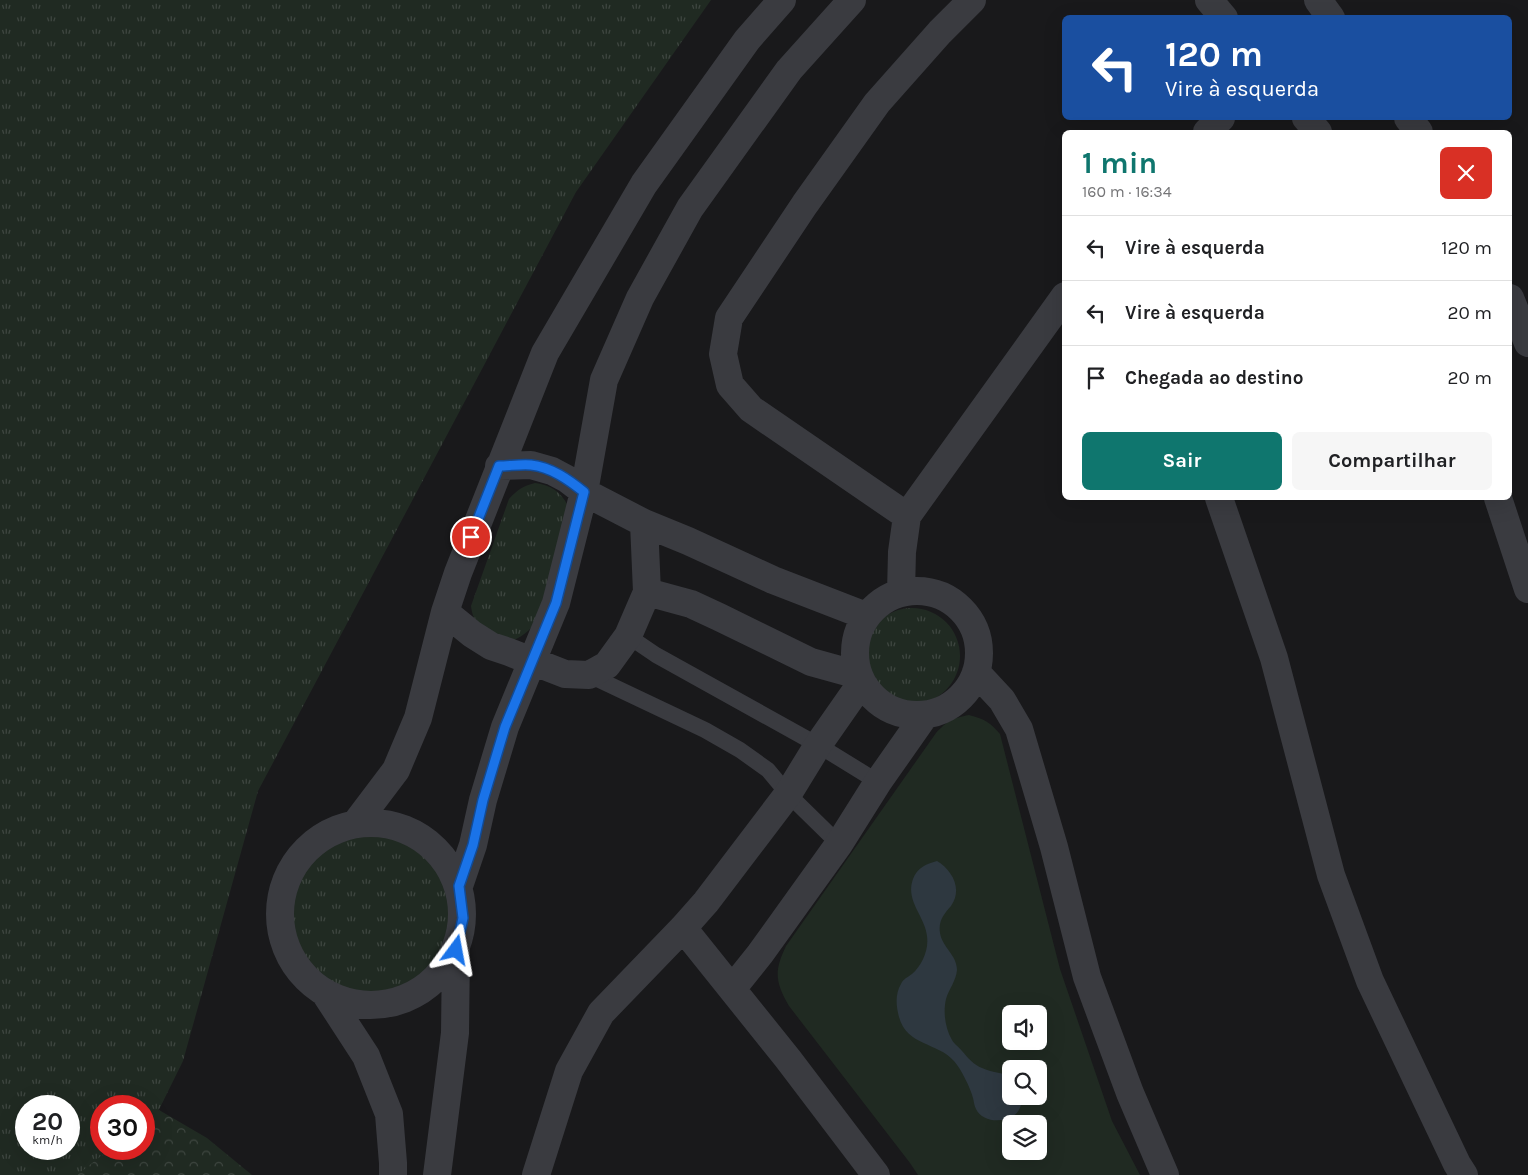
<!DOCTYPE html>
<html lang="pt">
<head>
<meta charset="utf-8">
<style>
	:root { --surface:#fff; --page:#f6f6f6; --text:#202124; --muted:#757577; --line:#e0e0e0; --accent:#0f766e }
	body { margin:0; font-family:Karla,sans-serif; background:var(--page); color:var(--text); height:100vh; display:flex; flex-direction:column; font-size:19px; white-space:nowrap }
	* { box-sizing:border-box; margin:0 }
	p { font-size:16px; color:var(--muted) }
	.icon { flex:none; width:28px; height:28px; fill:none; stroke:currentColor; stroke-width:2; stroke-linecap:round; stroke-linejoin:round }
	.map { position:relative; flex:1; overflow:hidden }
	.panel { position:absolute; left:1062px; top:130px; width:450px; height:370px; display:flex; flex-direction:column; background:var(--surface); border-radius:8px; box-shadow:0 5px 20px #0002 }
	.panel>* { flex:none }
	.top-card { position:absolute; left:1062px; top:15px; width:450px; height:105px; border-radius:8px; box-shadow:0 5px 20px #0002; background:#1a4fa0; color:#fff; overflow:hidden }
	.controls { position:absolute; left:1002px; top:1005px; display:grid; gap:10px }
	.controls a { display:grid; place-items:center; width:45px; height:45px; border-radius:8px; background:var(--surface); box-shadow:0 5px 20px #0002; font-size:25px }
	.speed { position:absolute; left:15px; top:1095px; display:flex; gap:10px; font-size:25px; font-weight:700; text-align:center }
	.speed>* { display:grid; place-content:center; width:65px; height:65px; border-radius:50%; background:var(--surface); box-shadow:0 5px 20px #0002; line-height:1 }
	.speed small { font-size:12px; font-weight:400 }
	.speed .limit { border:8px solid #d22; background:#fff; color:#111 }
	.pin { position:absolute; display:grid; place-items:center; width:42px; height:42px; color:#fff; margin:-21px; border:2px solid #fff; border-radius:50%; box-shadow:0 1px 5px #0007 }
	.me { position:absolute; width:55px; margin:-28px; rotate:13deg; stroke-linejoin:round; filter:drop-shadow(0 0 4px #0008) }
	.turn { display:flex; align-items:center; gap:18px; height:105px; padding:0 20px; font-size:22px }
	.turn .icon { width:65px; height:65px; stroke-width:2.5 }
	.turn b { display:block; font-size:35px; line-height:42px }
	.round { display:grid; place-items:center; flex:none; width:52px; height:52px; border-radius:8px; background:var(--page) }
	.head { display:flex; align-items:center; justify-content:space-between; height:85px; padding:0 20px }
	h1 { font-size:30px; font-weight:700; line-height:38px; color:var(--accent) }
	.cta { display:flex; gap:10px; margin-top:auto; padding:10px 20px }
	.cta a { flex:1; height:58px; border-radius:8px; background:var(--accent); color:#fff; font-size:20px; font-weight:700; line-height:58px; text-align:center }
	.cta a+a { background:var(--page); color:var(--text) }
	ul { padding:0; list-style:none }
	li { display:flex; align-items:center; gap:15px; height:65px; padding:0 20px; border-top:1px solid var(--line) }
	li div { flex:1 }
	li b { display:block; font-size:19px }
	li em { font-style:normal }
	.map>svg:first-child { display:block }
	.grass { fill:url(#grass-tufts); fill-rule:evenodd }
	.forest { fill:url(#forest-crowns) }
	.park { fill:#202a22; fill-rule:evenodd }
	.water { fill:#2e3840 }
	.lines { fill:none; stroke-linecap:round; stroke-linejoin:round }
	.lane { stroke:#3a3b40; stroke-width:16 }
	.street { stroke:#3a3b40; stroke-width:28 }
	.route-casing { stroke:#114b97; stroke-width:12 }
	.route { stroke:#1a73e8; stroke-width:9 }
</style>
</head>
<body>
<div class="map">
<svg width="1528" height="1175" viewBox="0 0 1528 1175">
	<defs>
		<pattern id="grass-tufts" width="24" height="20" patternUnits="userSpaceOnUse" patternTransform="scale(1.25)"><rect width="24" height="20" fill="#202a22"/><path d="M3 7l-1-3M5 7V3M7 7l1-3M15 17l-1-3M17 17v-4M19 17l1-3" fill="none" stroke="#3e4640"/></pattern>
		<pattern id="forest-crowns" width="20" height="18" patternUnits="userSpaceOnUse" patternTransform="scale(1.25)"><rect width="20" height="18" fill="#202a22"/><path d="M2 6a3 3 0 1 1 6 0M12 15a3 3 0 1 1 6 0" fill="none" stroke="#3e4640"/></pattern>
	</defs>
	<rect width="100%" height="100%" fill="#19191b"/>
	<path class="grass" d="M0 0H711L576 192 258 791 183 1061 144 1140V1106H101V1149H140L127 1175H0ZM26 1106H69V1149H26Z
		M535 483C551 485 561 492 568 506L537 621C529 632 512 647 497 639 493 636 489 632 485 628 475 619 473 620 471 606L509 499C517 490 523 486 535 483Z
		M864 656a48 48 0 1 1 96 0a48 48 0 1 1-96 0Z
		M292 914a79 79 0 1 1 158 0a79 79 0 1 1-158 0Z"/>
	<path class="forest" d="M159 1110 207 1138 252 1175H77L110 1149H144V1122Z"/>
	<path class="park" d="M969 715C984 719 990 722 1000 734L1060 969 1112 1121 1140 1175H918L910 1163 789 1006C775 982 774 971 786 946L936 733C947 721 953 718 969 715ZM1011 1014H1039V1041H1011ZM1011 1069H1039V1096H1011ZM1011 1124H1039V1151H1011Z"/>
	<path class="water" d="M937 861C952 870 963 889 951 906 944 914 938 921 940 933 942 947 957 955 957 970 956 981 949 989 946 999 943 1012 945 1028 952 1040 954 1044 959 1047 962 1051 968 1058 974 1065 982 1068 992 1073 1002 1072 1011 1077V1096H1022C1022 1104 1020 1112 1013 1116 1002 1123 982 1122 976 1109 974 1105 974 1102 973 1098 970 1087 961 1069 954 1061 937 1042 907 1046 899 1017 896 1006 895 994 901 984 903 979 908 977 912 974 922 965 929 950 927 936 925 916 905 901 913 879 917 868 926 864 937 861Z"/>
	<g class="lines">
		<path class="lane" d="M628 636 656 655 818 745 878 782
			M589 675 705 730 740 750 768 770 788 794 839 844"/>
		<path class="street" d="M1209 0 1224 18
			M1318 0 1331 18
			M1306 118 1318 132
			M1408 118 1419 132
			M1207 132 1221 118
			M1510 298 1528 343
			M1219 498 1274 658 1331 875 1370 981 1457 1164 1464 1175
			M1498 498 1528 589
			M907 516 751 409 730 385 723 354 729 318 805 204 877 103 940 32 972 0
			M644 523 688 541 773 580 866 616
			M855 653a62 62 0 1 1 124 0a62 62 0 1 1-124 0Z
			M647 592 691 604 719 617 811 662 858 675
			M901 592 902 552 907 516 1065 296
			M445 612 472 634 491 646 509 652 565 674 589 675 607 665 628 636 647 592 644 523 584 492 567 479 552 471 531 465 499 466
			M976 672 1002 700 1019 729 1054 847 1087 977 1130 1093 1165 1175
			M280 914a91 91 0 1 1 182 0a91 91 0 1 1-182 0Z
			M356 823 396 770 418 718 445 612 458 573 545 353 644 184 747 40 782 0
			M459 886 473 845 483 800 505 727 556 603 584 492 604 380 640 298 690 208 789 70 852 0
			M683 928 788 1059 876 1175
			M732 989 760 954 839 844 878 782 925 715
			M325 993 366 1056 389 1114 393 1163V1175
			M437 1175 455 1033 456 950
			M536 1175 569 1071 601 1013 683 928 706 902 788 794 818 745 862 682"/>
	</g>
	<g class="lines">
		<defs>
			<path id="route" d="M456 950 463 918 459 886 473 845 483 800 505 727 556 603 584 492C569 480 551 467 531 465 521 464 509 466 499 466L471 537"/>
		</defs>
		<use href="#route" class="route-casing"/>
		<use href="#route" class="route"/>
	</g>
</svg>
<div class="controls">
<a><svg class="icon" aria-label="sound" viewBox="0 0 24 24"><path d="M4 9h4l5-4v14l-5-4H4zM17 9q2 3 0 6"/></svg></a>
<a><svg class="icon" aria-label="search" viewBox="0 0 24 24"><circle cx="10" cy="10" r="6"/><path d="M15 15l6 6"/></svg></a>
<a><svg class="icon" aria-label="layers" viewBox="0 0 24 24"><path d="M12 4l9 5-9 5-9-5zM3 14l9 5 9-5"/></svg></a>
</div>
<div class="speed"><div>20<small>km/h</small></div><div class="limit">30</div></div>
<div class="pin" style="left:471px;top:537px;background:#d93025"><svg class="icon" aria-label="arrive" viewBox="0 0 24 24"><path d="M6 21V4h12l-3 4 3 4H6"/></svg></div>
<svg class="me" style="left:456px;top:950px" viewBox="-20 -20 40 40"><path d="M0-17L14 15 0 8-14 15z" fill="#1a73e8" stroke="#fff" stroke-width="4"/></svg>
<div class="top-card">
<div class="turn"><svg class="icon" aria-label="left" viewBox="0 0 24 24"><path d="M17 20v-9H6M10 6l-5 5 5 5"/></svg><div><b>120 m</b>Vire à esquerda</div></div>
</div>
<section class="panel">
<div class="head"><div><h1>1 min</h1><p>160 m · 16:34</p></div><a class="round" style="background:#d93025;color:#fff"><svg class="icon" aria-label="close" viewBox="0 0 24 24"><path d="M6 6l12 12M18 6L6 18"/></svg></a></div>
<ul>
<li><svg class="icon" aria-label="left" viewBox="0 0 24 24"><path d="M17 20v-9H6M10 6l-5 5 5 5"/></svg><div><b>Vire à esquerda</b></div><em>120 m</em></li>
<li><svg class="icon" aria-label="left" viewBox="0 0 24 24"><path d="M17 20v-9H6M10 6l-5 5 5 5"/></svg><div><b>Vire à esquerda</b></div><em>20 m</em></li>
<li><svg class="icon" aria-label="arrive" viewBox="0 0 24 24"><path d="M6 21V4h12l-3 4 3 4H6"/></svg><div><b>Chegada ao destino</b></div><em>20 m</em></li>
</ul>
<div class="cta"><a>Sair</a><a>Compartilhar</a></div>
</section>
</div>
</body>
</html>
